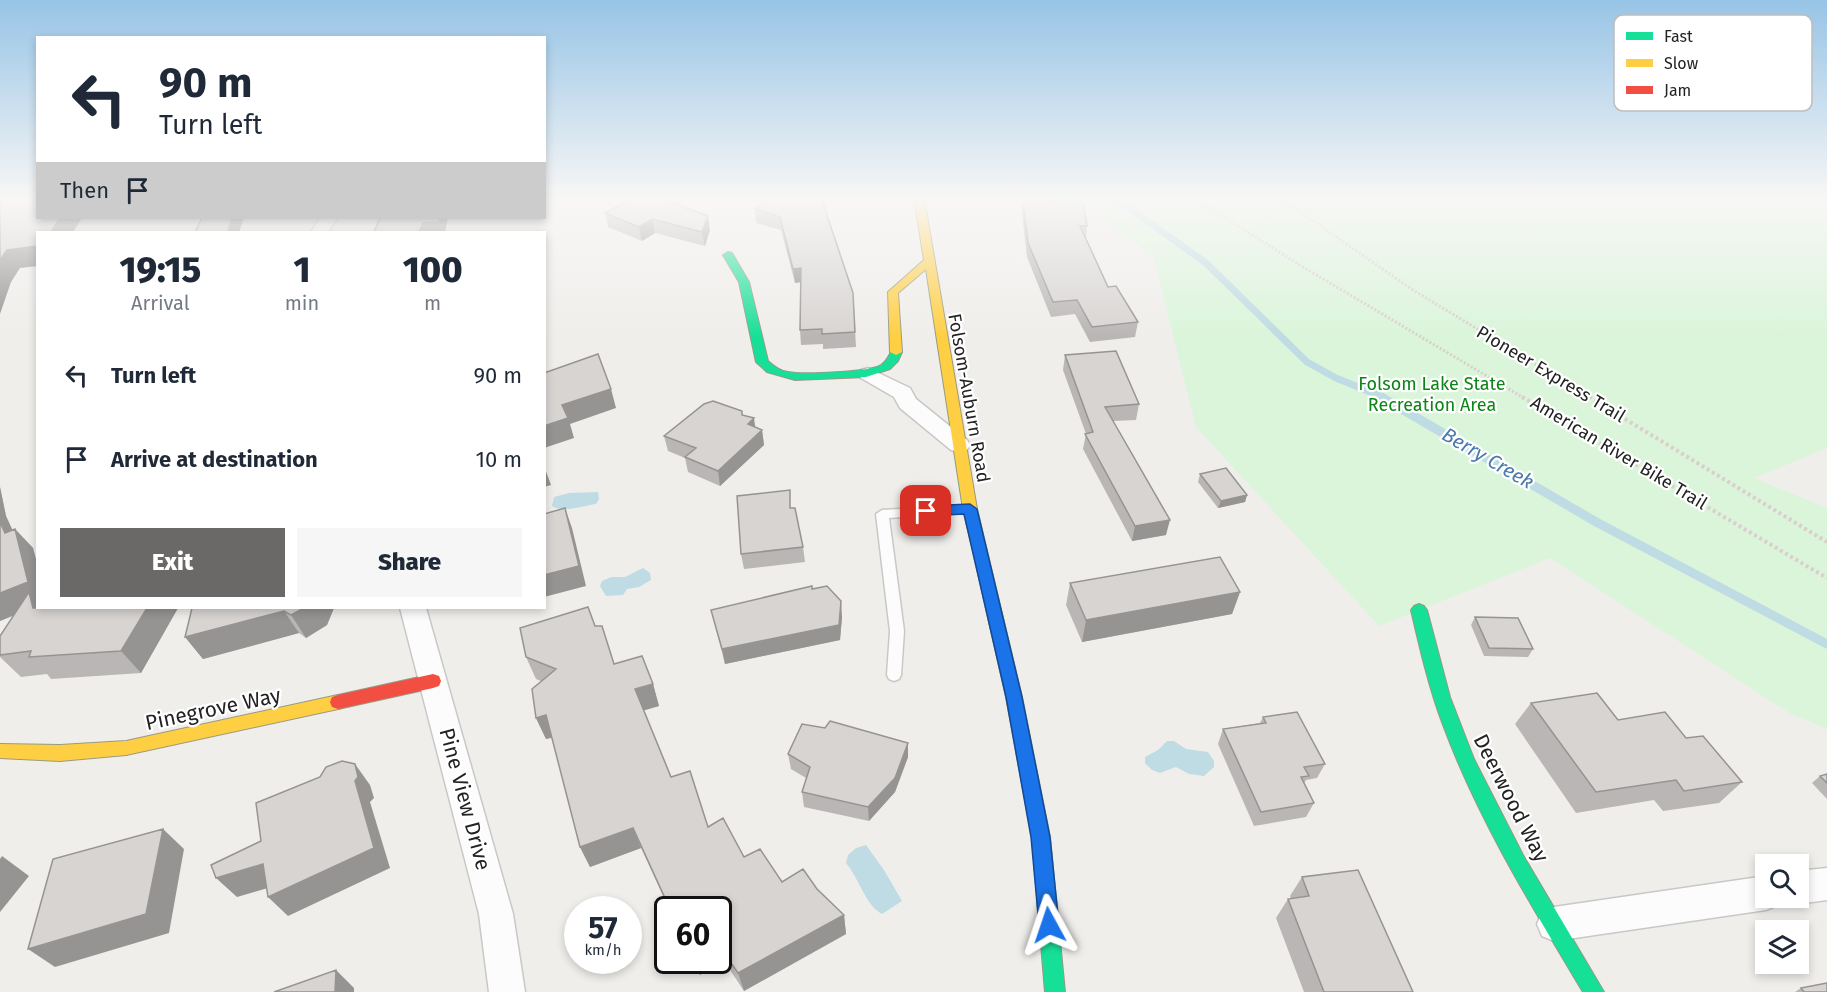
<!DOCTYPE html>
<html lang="en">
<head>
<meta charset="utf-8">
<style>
	:root { --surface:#fff; --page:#f6f6f7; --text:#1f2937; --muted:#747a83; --accent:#6a6968 }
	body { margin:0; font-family:"Fira Sans",sans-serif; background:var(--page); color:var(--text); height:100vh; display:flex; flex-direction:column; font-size:22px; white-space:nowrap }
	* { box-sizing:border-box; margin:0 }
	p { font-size:20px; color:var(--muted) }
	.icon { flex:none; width:33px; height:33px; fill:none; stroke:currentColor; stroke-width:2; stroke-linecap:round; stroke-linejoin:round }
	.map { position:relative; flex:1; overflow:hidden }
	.drawer { position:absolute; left:36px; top:231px; width:510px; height:378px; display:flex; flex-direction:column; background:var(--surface); border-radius:0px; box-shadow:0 3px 9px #0003 }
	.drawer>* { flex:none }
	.hud { position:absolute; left:36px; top:36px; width:510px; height:183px; border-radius:0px; box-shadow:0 3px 9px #0003; background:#fff; color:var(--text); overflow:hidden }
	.buttons { position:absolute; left:1755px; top:854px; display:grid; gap:12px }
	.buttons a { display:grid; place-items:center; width:54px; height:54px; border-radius:0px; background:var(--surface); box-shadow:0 3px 9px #0003; font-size:30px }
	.speed { position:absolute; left:564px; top:896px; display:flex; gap:12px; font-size:30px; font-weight:700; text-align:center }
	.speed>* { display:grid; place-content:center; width:78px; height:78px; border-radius:50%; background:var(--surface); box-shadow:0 3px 9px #0003; line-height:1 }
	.speed small { font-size:15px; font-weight:400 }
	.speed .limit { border:3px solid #111; border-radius:9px; background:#fff; color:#111 }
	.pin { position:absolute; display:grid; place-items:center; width:51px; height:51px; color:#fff; margin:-26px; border-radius:12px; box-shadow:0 3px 9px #0006 }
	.me { position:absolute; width:66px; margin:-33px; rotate:355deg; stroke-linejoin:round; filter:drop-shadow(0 0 4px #0008) }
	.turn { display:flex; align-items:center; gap:21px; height:126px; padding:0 24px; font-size:27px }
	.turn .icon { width:78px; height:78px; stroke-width:2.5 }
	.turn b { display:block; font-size:42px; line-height:51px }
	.then { display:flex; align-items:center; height:57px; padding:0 24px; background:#0003; gap:12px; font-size:22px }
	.eta { display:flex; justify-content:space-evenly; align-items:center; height:102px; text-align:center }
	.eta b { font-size:36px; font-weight:800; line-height:42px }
	.primary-button { display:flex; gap:12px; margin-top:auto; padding:12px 24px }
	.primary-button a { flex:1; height:69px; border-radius:0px; background:var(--accent); color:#fff; font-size:24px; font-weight:800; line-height:69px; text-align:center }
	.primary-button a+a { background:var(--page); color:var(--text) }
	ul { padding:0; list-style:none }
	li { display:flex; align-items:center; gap:18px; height:84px; padding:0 24px }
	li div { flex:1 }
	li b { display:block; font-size:22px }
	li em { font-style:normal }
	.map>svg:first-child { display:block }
	.park { fill:#daf5da }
	.water { fill:#bfdbe3 }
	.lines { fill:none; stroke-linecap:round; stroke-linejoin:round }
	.stream-far1 { stroke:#bfdbe3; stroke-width:7 }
	.stream { stroke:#bfdbe3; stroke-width:9 }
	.lane-casing { stroke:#c9c8c7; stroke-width:3 }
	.street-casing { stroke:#c9c8c7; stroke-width:3 }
	.fast-casing { stroke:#999a82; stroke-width:2 }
	.slow-casing { stroke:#999a82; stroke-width:2 }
	.jam-casing { stroke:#999a82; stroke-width:2 }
	.path-far1 { stroke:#dccecd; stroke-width:3; stroke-dasharray:2 2; stroke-linecap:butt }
	.path { stroke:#dccecd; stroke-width:4; stroke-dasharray:3 3; stroke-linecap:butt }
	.lane { fill:#fdfcfc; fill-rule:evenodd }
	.street { fill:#fdfcfc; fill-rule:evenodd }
	.fast { fill:#16e098; fill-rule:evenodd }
	.slow { fill:#ffcf43; fill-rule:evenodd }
	.jam { fill:#f24e42; fill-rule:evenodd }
	.wall { fill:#b9b6b5 }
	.shaded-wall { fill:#969493 }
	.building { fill:#d7d4d2; stroke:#969493; stroke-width:1.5 }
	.route { fill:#1a73e8; stroke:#114b97; stroke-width:1.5 }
	.labels { text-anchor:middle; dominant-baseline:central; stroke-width:4.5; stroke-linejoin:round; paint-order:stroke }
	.street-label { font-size:18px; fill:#222; stroke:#fff }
	.park-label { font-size:18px; fill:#0c8416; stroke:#fff }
	.water-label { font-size:20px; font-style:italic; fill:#4a7aab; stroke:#fff }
	.near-street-label { font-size:21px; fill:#222; stroke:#fff }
	.key { fill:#fff; stroke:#bdbdbd; stroke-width:1.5 }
	.key-label { font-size:16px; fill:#222 }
</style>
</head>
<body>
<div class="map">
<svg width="1827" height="992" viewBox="0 0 1827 992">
	<rect width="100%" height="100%" fill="#f0eeeb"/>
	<path class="park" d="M994 198H1827V448L1754 478 1827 508V729L1791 714 1550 558 1379 626 1196 427 1154 259 1081 202Z"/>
	<path class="water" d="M598 492 599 499 596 504C583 506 563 513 552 506L554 497 569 493Z
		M643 568 650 573 651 580 639 587 627 589 623 595 606 596 600 586 602 581 611 577H625Z
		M1167 741H1174L1186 749 1208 752 1214 761V767L1204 776 1189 774 1176 767 1160 773 1152 770 1145 763V757L1158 750Z
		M866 845 884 870 902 901 882 914C865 905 859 878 846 863L848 855 856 848Z"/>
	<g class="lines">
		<path class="stream-far1" d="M1115 198 1206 263 1307 362 1336 378 1385 398"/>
		<path class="stream" d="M1381 397 1598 523 1827 644"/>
		<defs>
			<path id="lane" d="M969 505 975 509 973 512 889 518 904 631 901 675 899 679 894 681 889 679 887 675 890 631 876 514 882 510Z"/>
			<path id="street" d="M320 218H337L328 232H311Z
				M868 368 910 388 916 399 967 440 970 445 967 450 959 452 951 450 900 408 894 397 861 378 858 374 861 370Z
				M400 608H426L513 914 525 992H489L479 914Z
				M1827 868V900L1798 904 1786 900 1785 897H1798V871Z
				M1766 876V897H1781L1778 905 1766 910 1554 941 1542 936 1537 924 1542 912 1554 907Z"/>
			<path id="fast" d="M728 252 732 253 749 282 768 361C774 366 780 371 788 372 803 375 869 372 881 365 887 361 889 355 892 350L896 349 902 352 898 361 890 369 866 377 795 380 767 372 756 362 739 282 723 255Z
				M980 546 985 547 987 551 1022 697 1050 837 1065 992H1045L1032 837 1006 697 973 551 975 547Z
				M1419 604 1424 606 1427 610 1450 697 1474 759 1523 855 1604 992H1583C1531 905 1478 819 1443 725 1429 688 1420 649 1411 610L1414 606Z"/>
			<path id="slow" d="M914 198H924L977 509 987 551 985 555H975L973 551 963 509 926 269 898 293 902 352 896 355 890 352 888 292 924 260Z
				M338 695 344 697 346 702 344 707 338 709 126 755 60 761 0 758V744L60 745 126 741Z"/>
			<path id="jam" d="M433 674 439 676 441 681 439 686 433 688 338 709 332 707 330 702 332 697 338 695Z"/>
		</defs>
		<use href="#lane" class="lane-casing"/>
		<use href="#street" class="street-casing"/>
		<use href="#fast" class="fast-casing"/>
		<use href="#slow" class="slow-casing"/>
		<use href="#jam" class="jam-casing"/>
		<path class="path-far1" d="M1194 198 1303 267 1524 398
			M1280 198 1413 290 1591 398"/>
		<path class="path" d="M1522 397 1827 578
			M1589 397 1827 542"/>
		<use href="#lane" class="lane"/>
		<use href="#street" class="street"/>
		<use href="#fast" class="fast"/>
		<use href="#slow" class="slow"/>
		<use href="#jam" class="jam"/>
	</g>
	<path class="wall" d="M633 198 710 230 705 246 655 233 642 241 608 227 605 213Z
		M770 198 853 293 856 347 823 349V344L801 345 800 330 801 282 795 283 781 230 756 223 755 209Z
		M1023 201 1087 226 1086 238 1108 287 1138 322 1135 337 1090 342 1075 314 1051 317 1027 257 1022 215Z
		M1065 355 1139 404 1136 420 1113 421 1166 535 1132 541 1083 449 1086 434 1063 370Z
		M742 415 755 427 762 430 764 445 720 486 688 472 685 458 668 451 664 436Z
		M1200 474 1247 495 1245 502 1218 508 1198 482Z
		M0 487 6 516 12 530 15 529 33 548 38 567V608H178L141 673 51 679 47 674 21 677 0 657V636L13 616 0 621Z
		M792 508 803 547 805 562 744 569 741 554Z
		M1070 583 1240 592 1232 614 1082 642 1066 605Z
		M812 589 842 617 840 640 725 664 711 610Z
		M192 608H334L327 625 306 638 299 633 203 659 185 637Z
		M1475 617 1533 649 1528 657 1484 656 1471 625Z
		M595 626 614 664 653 684 659 706 644 710 671 777 708 827 744 857 782 882 817 889 844 915 846 934 744 991 722 958 700 975 693 960H718V909H669L641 848 590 867 580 847 552 738 546 739 536 718 541 681 536 679 526 657Z
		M1531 703 1618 720 1686 738 1742 782 1719 803 1663 811 1654 800 1576 813 1515 724Z
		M1263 717 1325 764 1317 778 1306 780 1304 784 1314 803 1306 817 1254 826 1218 744 1223 729 1260 723Z
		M908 743V757L895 792 869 821 804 807 802 792 806 778 791 769 788 754Z
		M1827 774V799L1812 783 1820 776Z
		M1302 877 1413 992H1304L1276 918 1288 899H1291L1290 896Z
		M1801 988 1827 992H1795Z"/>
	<path class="shaded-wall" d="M708 216 710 230 705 246 702 232Z
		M60 218H82L73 232H51Z
		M232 218H244L239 232H228Z
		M440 218H448L445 232H419L423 223Z
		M652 219 655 233 642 241 639 227Z
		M38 246V266L20 268 11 282 0 314V260L7 250Z
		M801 268 802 282 795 283 793 269Z
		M611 389 616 408 570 424 574 438 544 448V426L562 405Z
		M754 418 756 433 748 424Z
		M762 430 764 445 720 486 718 471Z
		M544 466 551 485 544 487Z
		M0 487 6 516 19 544 15 529 33 548 38 567V608L54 630 33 607 0 621V593L5 533 0 522Z
		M1247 495 1245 502 1218 508 1221 501Z
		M565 508 572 528 586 586 544 597V575Z
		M1170 520 1166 535 1132 541 1135 526Z
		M1240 592 1232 614 1082 642 1086 620Z
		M841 601 842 617 840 640 725 664 722 649Z
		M147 608H178L141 673 121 651Z
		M304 608H334L327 625 306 638 291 615Z
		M284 611 299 633 203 659 185 637Z
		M653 684 659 706 642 711 635 689Z
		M546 715 556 736 546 739 536 718Z
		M908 743V757L895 792 869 821 868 807Z
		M355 764 370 785 374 798 370 802 390 868 288 916 268 897 355 781Z
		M633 828 641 848 590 867 580 847Z
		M163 829 184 849 169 933 55 967 28 949Z
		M2 856 29 876 0 912V859Z
		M263 864 282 884 237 897 216 878Z
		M844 915 846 934 744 991 738 973Z
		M718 948 722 958 700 975 694 960H718Z
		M336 970 354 988V992H335Z"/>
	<path class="building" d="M0 198H38V218H60L51 232H38V246L7 250 0 260Z
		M633 198H659L708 216 702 232 652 219 639 227 605 213Z
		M770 198H818L822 200 853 293 855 332 822 334V329L800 330 801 268 793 269 780 217 755 209Z
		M1023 201 1083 202 1087 226H1080L1108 287 1116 286 1138 322 1092 327 1077 300 1053 302 1028 243Z
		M202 218H232L228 232H195Z
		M380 218H440L439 222 423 223 419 232H374Z
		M1116 351 1139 404 1105 407 1170 520 1135 526 1085 434 1093 432 1065 355Z
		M598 354 611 389 562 405 568 418 544 426V373Z
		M713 401 742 411V415L754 418 748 424 762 430 718 471 685 457 696 448 664 436 704 404Z
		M1226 468 1247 495 1221 501 1200 474Z
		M790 490V508H795L803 547 741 554 737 496Z
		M565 508 579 566 544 575V514Z
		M0 522 5 533 15 529 28 582 0 593Z
		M1220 557 1240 592 1086 620 1070 583Z
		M812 586V589L827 586 841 601 839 625 722 649 711 610Z
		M29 592 33 608H147L121 651 29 657 31 651 0 655V636Z
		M588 607 595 626H602L614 664 642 656 653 684 635 689 671 777 690 771 708 827 723 818 744 857 760 849 782 882 803 869 817 889 844 915 738 973 718 944V909H670L633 828 580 847 546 715 536 718 532 689 556 669 526 657 520 628Z
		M192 608H304L291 615 284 611 185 637Z
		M1475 617 1518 618 1533 649 1489 648Z
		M1597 693 1618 720 1665 712 1686 738 1703 736 1742 782 1684 791 1676 780 1596 792 1531 703Z
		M1297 712 1325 764 1304 767 1309 776 1301 777 1314 803 1261 812 1223 729 1266 723 1263 717Z
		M830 721 908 743 895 778 868 807 802 792 810 767 788 754 802 724 825 728Z
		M342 761 355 764 358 777 355 781 374 848 268 897 263 864 216 878 211 865 261 841 256 803 320 777 326 767Z
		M1827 774V783L1820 776Z
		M163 829 146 914 28 949 53 859Z
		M1358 870 1413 992H1324L1288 899 1309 896 1302 877Z
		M336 970 335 992H274Z
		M1827 983V992H1804L1801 988Z"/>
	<linearGradient id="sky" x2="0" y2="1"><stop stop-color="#97c4e6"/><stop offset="0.59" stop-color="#f8f7f6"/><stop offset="1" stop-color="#f8f7f6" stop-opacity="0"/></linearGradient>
	<rect width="1827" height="337" fill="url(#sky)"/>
	<path class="route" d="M970 504 977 509 1022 697 1050 837 1059 925 1056 932 1049 935 1042 932 1039 925 1031 837 1006 697 964 514 926 516 919 511 926 506Z"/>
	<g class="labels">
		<g class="street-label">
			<text transform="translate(1551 374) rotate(31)">Pioneer Express Trail</text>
			<text transform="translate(969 398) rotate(80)">Folsom-Auburn Road</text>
			<text transform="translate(1619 453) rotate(31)">American River Bike Trail</text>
		</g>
		<g class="park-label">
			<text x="1432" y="384">Folsom Lake State<tspan x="1432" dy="21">Recreation Area</tspan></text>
		</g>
		<g class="water-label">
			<text transform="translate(1488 458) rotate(30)">Berry Creek</text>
		</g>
		<g class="near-street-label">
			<text transform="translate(213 709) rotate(-12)">Pinegrove Way</text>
			<text transform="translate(1511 798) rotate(63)">Deerwood Way</text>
			<text transform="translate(465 799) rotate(75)">Pine View Drive</text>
		</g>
	</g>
	<rect x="1614" y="15" width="198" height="96" rx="9" class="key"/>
	<rect x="1626" y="32" width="27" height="8" fill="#16e098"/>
	<rect x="1626" y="59" width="27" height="8" fill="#ffcf43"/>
	<rect x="1626" y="86" width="27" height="8" fill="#f24e42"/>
	<g class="key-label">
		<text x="1664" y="42">Fast</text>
		<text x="1664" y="69">Slow</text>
		<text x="1664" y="96">Jam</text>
	</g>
</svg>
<div class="buttons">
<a><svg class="icon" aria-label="search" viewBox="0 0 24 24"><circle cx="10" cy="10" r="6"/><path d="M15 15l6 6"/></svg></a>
<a><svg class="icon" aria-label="layers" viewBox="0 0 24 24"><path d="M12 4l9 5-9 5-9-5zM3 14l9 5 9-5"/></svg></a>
</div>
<div class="speed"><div>57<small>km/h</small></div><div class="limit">60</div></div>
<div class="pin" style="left:926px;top:511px;background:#d93025"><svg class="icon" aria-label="arrive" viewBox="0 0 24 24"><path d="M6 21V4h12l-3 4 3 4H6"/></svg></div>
<svg class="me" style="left:1049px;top:925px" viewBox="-20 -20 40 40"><path d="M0-17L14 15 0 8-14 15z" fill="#1a73e8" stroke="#fff" stroke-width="4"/></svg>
<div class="hud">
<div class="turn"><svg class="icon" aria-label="left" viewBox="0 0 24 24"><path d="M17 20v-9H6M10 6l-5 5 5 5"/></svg><div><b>90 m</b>Turn left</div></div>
<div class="then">Then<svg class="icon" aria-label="arrive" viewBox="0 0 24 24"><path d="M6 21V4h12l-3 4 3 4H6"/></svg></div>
</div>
<section class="drawer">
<div class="eta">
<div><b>19:15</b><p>Arrival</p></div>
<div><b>1</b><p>min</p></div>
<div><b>100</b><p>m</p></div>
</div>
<ul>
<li><svg class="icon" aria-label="left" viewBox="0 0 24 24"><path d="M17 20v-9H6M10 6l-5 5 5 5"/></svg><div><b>Turn left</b></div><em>90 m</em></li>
<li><svg class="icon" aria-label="arrive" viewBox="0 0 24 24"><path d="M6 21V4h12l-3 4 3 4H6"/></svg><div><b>Arrive at destination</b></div><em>10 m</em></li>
</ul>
<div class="primary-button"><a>Exit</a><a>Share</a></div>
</section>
</div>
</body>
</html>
